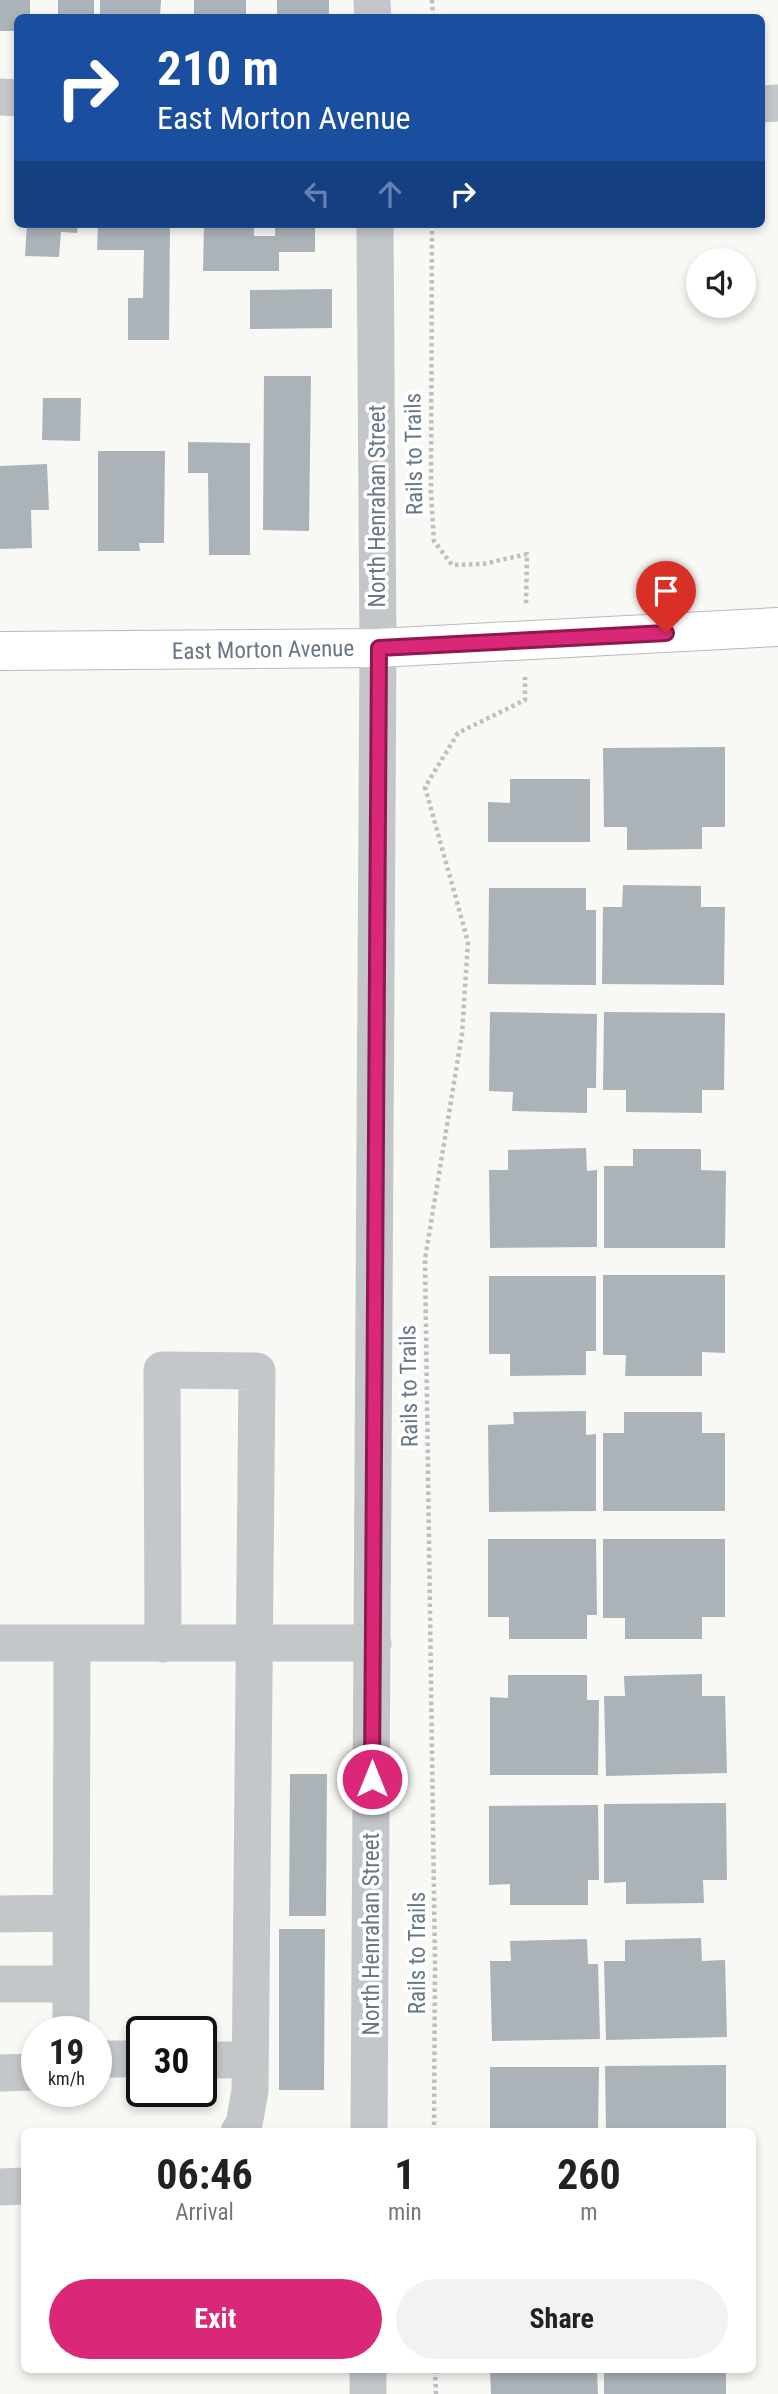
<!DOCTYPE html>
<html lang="en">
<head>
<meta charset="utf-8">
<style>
	:root { --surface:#fff; --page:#f2f2f2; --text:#222; --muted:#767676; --accent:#db2777 }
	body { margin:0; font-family:"Roboto Condensed",sans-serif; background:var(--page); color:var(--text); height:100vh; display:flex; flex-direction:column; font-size:26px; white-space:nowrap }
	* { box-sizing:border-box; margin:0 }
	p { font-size:23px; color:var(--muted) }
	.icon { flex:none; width:38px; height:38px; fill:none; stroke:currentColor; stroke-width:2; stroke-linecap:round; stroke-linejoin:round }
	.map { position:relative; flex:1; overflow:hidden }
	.panel { position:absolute; left:21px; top:2128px; width:735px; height:245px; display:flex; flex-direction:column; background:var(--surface); border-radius:10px; box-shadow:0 4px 10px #0003 }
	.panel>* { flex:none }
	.top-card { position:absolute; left:14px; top:14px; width:751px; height:214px; border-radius:10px; box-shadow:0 4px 10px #0003; background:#1a4fa0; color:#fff; overflow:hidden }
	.fabs { position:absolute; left:686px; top:248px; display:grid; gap:14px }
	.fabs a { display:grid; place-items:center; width:70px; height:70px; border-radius:50%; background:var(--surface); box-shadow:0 4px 10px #0003; font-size:35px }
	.speed { position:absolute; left:21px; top:2016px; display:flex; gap:14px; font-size:35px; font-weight:700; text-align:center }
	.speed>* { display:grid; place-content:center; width:91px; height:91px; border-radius:50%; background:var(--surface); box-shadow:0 4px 10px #0003; line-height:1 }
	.speed small { font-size:18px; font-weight:400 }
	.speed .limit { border:4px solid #111; border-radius:10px; background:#fff; color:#111 }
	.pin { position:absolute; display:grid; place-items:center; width:60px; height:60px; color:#fff; margin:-72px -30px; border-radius:50% 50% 50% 0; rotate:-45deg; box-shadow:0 0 7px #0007 }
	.pin .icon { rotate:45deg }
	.me { position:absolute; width:77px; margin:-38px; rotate:0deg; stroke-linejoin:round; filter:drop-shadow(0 0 5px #0008) }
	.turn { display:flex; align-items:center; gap:24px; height:147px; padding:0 28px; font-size:32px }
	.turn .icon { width:91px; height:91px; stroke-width:2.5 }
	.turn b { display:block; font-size:49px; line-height:60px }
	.lanes { display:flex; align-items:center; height:66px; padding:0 28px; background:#0003; justify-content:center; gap:35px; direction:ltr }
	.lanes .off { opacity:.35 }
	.eta { display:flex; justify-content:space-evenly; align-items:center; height:119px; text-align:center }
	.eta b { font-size:42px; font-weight:700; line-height:49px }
	.primary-button { display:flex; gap:14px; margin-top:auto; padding:14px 28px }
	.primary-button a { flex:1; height:80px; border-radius:42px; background:var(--accent); color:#fff; font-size:28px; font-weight:700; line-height:80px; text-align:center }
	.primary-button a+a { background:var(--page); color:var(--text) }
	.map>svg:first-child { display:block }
	.building { fill:#abb3b9 }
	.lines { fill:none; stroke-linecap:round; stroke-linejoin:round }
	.major-casing { stroke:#b6babe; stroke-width:40 }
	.path { stroke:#bdbfc2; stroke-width:4.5; stroke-dasharray:3.5 3.5; stroke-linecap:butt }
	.minor { stroke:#c3c7ca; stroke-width:37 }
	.major { stroke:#fff; stroke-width:38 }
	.route-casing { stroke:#8e194d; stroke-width:18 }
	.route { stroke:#db2777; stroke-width:12 }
	.labels { text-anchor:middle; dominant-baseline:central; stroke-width:7; stroke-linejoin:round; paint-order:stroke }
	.street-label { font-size:23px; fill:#667786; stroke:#fff }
</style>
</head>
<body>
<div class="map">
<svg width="778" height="2394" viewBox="0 0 778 2394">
	<rect width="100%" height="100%" fill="#f8f8f5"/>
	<path class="building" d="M0 0H30V18H18V31H0Z
		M58 0H94V18H58Z
		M100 0H161L160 18H100Z
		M194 0H246V18H194Z
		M277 0H329V18H277Z
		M27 224H78L77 233 61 232 59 257 25 256Z
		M98 224H170L169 340H128V298H143L144 250H97Z
		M204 224H254V236H275V224H315V252H279V271H203Z
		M332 289V328L250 329V290Z
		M264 376H311L309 531 263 530Z
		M43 398H81L80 441 42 440Z
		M188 442 250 443V555H209L208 473H188Z
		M98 451H165L164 543H139L140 551H98Z
		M47 464 49 510H31L32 548 0 549V466Z
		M725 747V827H702V849L627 850V827H604L603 748Z
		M510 779H590V842H488V802L510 803Z
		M623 885 701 886V907H725L724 985 602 984 603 907H622Z
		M489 888H586V910H596V985L488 984Z
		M490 1012 597 1014 596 1088H587V1113L512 1111 513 1092 489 1091Z
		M604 1012 725 1013 724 1090H702V1113L626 1112V1090H603Z
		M586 1148 587 1171 597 1170V1247L490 1248 489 1170H508V1150Z
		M633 1149H701V1170L726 1171 725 1248H604V1166H633Z
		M603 1275H725V1353L702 1352V1376H625L626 1355H603Z
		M489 1276H596V1351H586V1375L510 1376V1354H489Z
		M586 1411V1435L596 1434V1511L489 1512 488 1425 514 1424 513 1412Z
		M624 1412H702V1433H725V1511H603V1433H624Z
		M488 1539H596L597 1615H587V1639H509V1617H488Z
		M603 1539H725V1617H702V1639H625V1618H603Z
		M702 1674V1696H725L727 1773 606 1776 604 1696H625L624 1676Z
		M508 1675H587V1700H599L598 1775H490V1697L508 1698Z
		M290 1774H327L326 1916H289Z
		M726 1803 727 1880H703L704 1903 626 1904V1882L604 1883V1804Z
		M598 1805 599 1880H588V1905H510V1884L489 1885V1806Z
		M279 1929H325L324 2090H279Z
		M701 1938 702 1961 725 1960 727 2037 606 2040 604 1961H625V1940Z
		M587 1939 588 1964H598L600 2039 492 2041 490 1961H511L510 1941Z
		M726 2065V2132H606L605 2066Z
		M490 2067H599L598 2132H490Z
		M490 2370H597L598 2394H491Z
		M604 2370H726V2394H604Z"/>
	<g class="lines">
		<defs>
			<path id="major" d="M0 651 378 648 778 627"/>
		</defs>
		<use href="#major" class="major-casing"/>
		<path class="path" d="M432 0 433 18
			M432 224 431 493 434 541 452 565 483 564 527 554 526 605
			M434 2132 435 1964 425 1259 462 1034 468 942 425 787 458 733 525 700V677
			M435 2370 436 2394"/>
		<path class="minor" d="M372 0 373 18
			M0 97 18 98
			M761 104 778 103
			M0 1643H373
			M163 1644 162 1370 257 1371 250 2091 244 2124 239 2132
			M0 1914 71 1913
			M0 1984H71
			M71 2032 72 1644
			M96 2059H142
			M201 2060H250
			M0 2073 37 2072
			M369 2132 378 648 375 224
			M0 2187 24 2186
			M368 2394V2370"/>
		<use href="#major" class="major"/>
	</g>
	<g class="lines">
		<defs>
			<path id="route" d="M372 1779 379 648 666 633"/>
		</defs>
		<use href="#route" class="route-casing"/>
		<use href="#route" class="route"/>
	</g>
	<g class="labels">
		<g class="street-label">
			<text transform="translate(414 454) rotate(-91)">Rails to Trails</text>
			<text transform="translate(377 506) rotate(-90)">North Henrahan Street</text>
			<text transform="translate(263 650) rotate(-1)">East Morton Avenue</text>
			<text transform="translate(409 1386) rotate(-91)">Rails to Trails</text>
			<text transform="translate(371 1934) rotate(-90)">North Henrahan Street</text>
			<text transform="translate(417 1953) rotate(-90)">Rails to Trails</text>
		</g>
	</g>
</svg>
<div class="fabs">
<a><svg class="icon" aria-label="sound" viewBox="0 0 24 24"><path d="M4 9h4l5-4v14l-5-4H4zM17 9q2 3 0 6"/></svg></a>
</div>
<div class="speed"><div>19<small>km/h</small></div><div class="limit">30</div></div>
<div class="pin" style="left:666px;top:633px;background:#d93025"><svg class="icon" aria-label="arrive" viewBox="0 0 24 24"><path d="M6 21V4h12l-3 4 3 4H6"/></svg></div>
<svg class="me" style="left:372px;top:1779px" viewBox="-20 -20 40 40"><circle r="17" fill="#db2777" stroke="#fff" stroke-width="3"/><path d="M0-11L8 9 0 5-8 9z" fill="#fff"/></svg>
<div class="top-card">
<div class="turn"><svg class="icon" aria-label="right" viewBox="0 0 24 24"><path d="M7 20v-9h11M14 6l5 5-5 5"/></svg><div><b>210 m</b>East Morton Avenue</div></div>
<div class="lanes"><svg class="icon off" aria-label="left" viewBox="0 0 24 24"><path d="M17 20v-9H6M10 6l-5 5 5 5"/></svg><svg class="icon off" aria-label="ahead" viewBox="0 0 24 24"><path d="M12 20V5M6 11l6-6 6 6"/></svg><svg class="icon" aria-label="right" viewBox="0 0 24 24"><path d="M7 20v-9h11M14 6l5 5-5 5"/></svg></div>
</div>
<section class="panel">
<div class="eta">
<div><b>06:46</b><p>Arrival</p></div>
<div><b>1</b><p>min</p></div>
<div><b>260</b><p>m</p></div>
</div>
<div class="primary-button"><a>Exit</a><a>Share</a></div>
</section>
</div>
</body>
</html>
